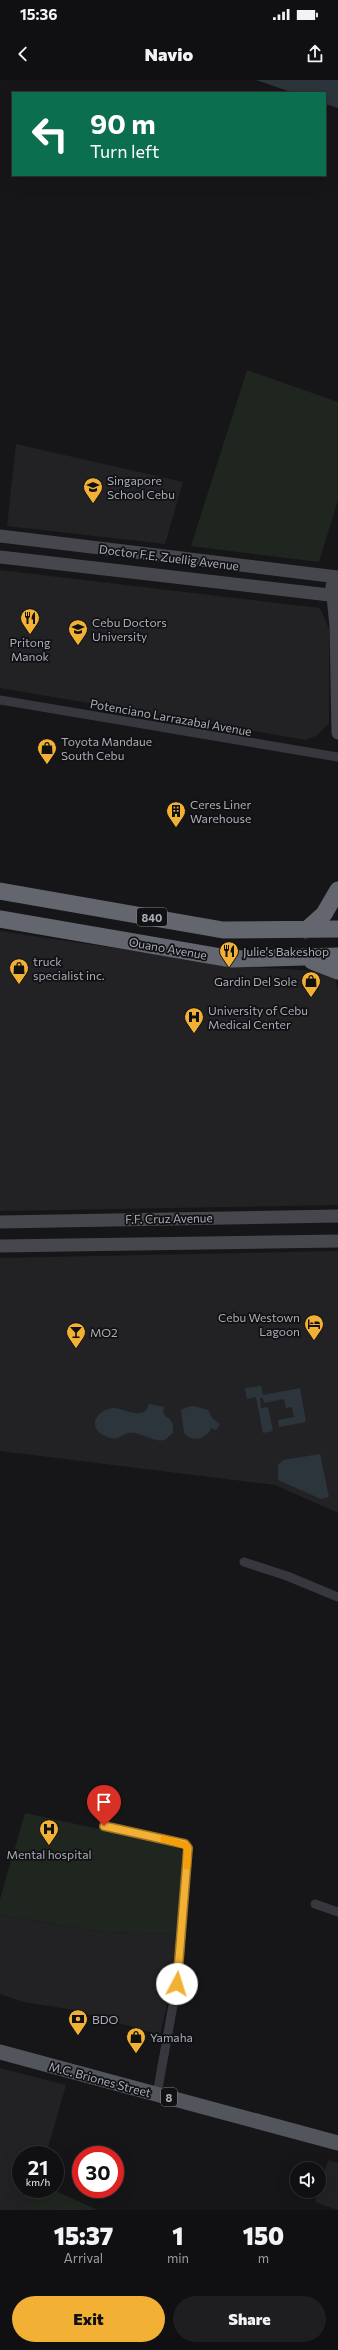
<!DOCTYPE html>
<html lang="en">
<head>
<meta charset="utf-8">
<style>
	:root { --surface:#101012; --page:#1e1e20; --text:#f1f3f6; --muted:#9c9d9f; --line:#303032; --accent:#f2b134 }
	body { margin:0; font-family:Commissioner,sans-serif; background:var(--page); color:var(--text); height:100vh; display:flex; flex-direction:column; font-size:15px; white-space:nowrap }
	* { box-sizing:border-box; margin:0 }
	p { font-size:13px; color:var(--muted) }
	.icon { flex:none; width:22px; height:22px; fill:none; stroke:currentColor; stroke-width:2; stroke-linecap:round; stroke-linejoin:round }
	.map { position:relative; height:2130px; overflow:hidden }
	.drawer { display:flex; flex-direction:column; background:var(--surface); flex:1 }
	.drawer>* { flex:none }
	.banner { position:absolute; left:12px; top:12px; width:314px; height:84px; border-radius:0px; box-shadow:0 4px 16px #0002,0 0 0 1px var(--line); background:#0b6e4f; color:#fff; overflow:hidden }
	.controls { position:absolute; left:290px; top:2082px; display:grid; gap:8px }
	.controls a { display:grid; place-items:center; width:36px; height:36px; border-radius:50%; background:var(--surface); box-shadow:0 4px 16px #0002,0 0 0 1px var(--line); font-size:20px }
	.speed { position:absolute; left:12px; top:2066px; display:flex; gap:8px; font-size:20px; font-weight:700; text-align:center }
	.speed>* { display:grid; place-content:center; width:52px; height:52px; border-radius:50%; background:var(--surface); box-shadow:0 4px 16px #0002,0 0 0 1px var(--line); line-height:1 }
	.speed small { font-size:10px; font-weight:400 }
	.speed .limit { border:6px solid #d22; background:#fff; color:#111 }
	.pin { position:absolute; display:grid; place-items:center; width:34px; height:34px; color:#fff; margin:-41px -17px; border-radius:50% 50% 50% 0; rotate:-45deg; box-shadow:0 0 4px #0007 }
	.pin .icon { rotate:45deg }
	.me { position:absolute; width:44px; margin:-22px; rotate:5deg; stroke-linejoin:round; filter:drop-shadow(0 0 3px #0008) }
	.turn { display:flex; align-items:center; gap:14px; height:84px; padding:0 12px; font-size:18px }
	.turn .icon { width:52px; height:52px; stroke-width:2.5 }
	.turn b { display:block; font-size:28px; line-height:34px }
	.eta { display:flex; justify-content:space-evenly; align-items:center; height:68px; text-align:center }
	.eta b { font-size:24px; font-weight:800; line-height:28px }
	.action { display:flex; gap:8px; margin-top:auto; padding:8px 12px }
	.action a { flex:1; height:46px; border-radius:24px; background:var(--accent); color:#111; font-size:16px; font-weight:800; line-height:46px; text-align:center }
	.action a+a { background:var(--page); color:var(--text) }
	.status { display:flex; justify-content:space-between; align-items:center; height:28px; padding:0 20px; background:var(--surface); direction:ltr }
	.status svg { height:11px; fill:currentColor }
	header { display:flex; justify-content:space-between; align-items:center; height:52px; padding:0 12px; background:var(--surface); font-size:18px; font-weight:800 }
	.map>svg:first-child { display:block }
	.built { fill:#222225 }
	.green { fill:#1e261f }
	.water { fill:#2c353c }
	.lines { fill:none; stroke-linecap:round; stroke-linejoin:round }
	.street { stroke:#37383d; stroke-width:9 }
	.secondary { stroke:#45474d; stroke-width:13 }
	.primary { stroke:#53555c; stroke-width:15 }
	.highway { stroke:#63666e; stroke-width:17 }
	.route-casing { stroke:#9d7322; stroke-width:10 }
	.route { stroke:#f2b134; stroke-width:7 }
	.slow { stroke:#f59e0b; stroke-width:7 }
	.labels { text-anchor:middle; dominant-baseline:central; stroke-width:3.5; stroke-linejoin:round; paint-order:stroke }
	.shield { fill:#111113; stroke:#7b7e86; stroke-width:1 }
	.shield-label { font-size:11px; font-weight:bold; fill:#a8adb8 }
	.poi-label { font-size:12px; fill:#a8adb8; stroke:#111113; text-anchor:start }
	.street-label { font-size:12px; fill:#a8adb8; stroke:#111113 }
</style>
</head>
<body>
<div class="status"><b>15:36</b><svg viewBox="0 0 49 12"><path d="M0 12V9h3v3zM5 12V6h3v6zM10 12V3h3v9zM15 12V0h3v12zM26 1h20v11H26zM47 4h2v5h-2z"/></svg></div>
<header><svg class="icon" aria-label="back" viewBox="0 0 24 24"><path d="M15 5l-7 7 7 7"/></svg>Navio<svg class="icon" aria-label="share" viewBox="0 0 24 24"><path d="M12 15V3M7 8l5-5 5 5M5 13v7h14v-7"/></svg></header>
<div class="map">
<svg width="338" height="2130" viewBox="0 0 338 2130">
	<rect width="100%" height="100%" fill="#161618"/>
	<path class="built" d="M16 364 183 402 165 464 7 446Z
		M0 490 320 528 329 549V643L318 655 306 660 0 608Z
		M0 851 235 886 334 892 338 911V1125L0 1131Z
		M338 1171V1433L275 1405 0 1371V1178Z
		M0 1835 103 1852 176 1854 172 1902 160 1955 74 1930 24 1922 0 1914Z
		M0 1988 66 2005 46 2075H21V2109H36L29 2130H0Z
		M328 2080 338 2083V2130L315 2122Z"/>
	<path class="green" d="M247 290 338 322V420L319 482 191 466Z
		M25 1733 178 1766 185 1774 176 1854 103 1852 0 1835V1819Z
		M36 2109H51L98 2130H29Z"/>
	<path class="water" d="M256 0H338V28L325 24V13H294Z
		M261 1306 263 1315 300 1308 306 1342 279 1347 278 1340 294 1337 292 1327 286 1328 284 1319 264 1323 263 1318H260L261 1328 268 1327 273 1351 263 1353 256 1317 247 1319 245 1308Z
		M149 1324 164 1327 163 1332 166 1337 169 1338 173 1344V1353L165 1360C153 1363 140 1351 129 1353 125 1353 121 1357 117 1358 109 1360 93 1352 95 1342 96 1334 107 1328 114 1328 123 1328 144 1342 149 1324Z
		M194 1326 208 1330 212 1338 220 1344 216 1350 211 1348C207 1359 191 1363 184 1353L181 1330 187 1327Z
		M320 1374 329 1417 321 1419 278 1400V1385L283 1380Z"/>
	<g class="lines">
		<path class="street" d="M0 620 338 677
			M244 1482 287 1496 338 1517
			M104 1746 185 1764 188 1768 177 1903 157 2014
			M315 1824 338 1832"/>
		<path class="secondary" d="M0 456 338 497
			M0 477 338 516
			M332 506 336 546 338 653
			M0 1142 338 1136
			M0 1166 338 1161"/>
		<path class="primary" d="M0 1972 338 2063"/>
		<path class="highway" d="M0 811 223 850 338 849
			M0 839 232 879 338 876
			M306 850 324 834 338 810
			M312 881 338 891"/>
	</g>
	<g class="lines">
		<defs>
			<path id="route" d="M104 1746 185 1764 188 1768 177 1904"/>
		</defs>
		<use href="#route" class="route-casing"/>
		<use href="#route" class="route"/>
		<path class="slow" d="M164 1759 187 1766V1786"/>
	</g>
	<defs>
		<symbol id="school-pin" viewBox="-11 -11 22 30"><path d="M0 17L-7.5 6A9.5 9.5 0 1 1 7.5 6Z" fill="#f2b134" stroke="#111113"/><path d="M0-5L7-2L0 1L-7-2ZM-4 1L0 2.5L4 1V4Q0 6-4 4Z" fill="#111"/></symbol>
		<symbol id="restaurant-pin" viewBox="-11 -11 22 30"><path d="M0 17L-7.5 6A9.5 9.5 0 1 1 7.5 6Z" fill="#f2b134" stroke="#111113"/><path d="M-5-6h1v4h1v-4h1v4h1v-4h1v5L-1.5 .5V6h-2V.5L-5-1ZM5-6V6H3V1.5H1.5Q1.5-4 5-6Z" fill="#111"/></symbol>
		<symbol id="university-pin" viewBox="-11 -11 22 30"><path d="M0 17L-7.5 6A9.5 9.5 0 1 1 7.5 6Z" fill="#f2b134" stroke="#111113"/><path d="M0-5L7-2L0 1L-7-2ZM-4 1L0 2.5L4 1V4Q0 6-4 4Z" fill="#111"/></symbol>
		<symbol id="shop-pin" viewBox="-11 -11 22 30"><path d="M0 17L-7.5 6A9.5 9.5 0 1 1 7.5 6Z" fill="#f2b134" stroke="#111113"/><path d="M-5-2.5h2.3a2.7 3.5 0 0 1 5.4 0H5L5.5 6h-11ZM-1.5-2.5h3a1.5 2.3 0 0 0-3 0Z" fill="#111"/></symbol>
		<symbol id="building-pin" viewBox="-11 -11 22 30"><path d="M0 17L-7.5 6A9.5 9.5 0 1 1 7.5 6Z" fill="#f2b134" stroke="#111113"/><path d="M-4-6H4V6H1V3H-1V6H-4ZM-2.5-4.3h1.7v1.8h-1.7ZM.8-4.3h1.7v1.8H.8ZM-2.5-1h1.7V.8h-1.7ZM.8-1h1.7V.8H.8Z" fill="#111"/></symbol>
		<symbol id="hospital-pin" viewBox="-11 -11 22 30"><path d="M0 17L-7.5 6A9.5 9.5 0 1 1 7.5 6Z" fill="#f2b134" stroke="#111113"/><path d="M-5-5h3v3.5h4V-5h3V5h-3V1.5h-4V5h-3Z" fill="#111"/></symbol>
		<symbol id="hotel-pin" viewBox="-11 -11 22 30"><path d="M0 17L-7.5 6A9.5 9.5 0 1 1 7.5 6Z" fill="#f2b134" stroke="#111113"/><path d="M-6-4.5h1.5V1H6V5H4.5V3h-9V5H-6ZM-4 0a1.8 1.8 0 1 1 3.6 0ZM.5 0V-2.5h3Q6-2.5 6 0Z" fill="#111"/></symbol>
		<symbol id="bar-pin" viewBox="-11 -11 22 30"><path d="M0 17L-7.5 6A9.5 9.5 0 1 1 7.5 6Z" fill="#f2b134" stroke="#111113"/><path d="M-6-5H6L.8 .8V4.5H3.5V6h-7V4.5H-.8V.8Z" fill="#111"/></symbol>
		<symbol id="bank-pin" viewBox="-11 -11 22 30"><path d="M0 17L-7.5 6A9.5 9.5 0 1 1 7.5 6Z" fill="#f2b134" stroke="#111113"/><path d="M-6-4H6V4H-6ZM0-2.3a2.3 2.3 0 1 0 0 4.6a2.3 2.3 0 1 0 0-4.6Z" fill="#111"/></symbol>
	</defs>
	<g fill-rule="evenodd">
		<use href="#school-pin" x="82" y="396" width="22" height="30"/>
		<use href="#restaurant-pin" x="19" y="527" width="22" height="30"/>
		<use href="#university-pin" x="67" y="538" width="22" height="30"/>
		<use href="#shop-pin" x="36" y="657" width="22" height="30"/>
		<use href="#building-pin" x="165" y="720" width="22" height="30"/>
		<use href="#restaurant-pin" x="218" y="860" width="22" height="30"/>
		<use href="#shop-pin" x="8" y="877" width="22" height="30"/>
		<use href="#shop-pin" x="300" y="890" width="22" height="30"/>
		<use href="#hospital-pin" x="183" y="926" width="22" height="30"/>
		<use href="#hotel-pin" x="303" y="1233" width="22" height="30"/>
		<use href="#bar-pin" x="65" y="1241" width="22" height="30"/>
		<use href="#hospital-pin" x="38" y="1738" width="22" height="30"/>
		<use href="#bank-pin" x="67" y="1928" width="22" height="30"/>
		<use href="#shop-pin" x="125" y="1946" width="22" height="30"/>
	</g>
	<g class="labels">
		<g class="shield">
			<rect x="137" y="828" width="30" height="18" rx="3"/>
			<rect x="161" y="2008" width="16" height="18" rx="3"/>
		</g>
		<g class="shield-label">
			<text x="152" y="837">840</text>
			<text x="169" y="2017">8</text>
		</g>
		<g class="poi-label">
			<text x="107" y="400">Singapore<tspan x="107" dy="14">School Cebu</tspan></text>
			<text x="92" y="542">Cebu Doctors<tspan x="92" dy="14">University</tspan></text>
			<text x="30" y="562" text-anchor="middle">Pritong<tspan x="30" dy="14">Manok</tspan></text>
			<text x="61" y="661">Toyota Mandaue<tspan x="61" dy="14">South Cebu</tspan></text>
			<text x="190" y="724">Ceres Liner<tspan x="190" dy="14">Warehouse</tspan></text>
			<text x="243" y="871">Julie's Bakeshop</text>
			<text x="33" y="881">truck<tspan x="33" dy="14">specialist inc.</tspan></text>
			<text x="297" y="901" text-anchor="end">Gardin Del Sole</text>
			<text x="208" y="930">University of Cebu<tspan x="208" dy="14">Medical Center</tspan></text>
			<text x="300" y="1237" text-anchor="end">Cebu Westown<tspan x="300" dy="14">Lagoon</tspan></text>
			<text x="90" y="1252">MO2</text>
			<text x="49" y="1774" text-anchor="middle">Mental hospital</text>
			<text x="92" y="1939">BDO</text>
			<text x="150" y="1957">Yamaha</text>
		</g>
		<g class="street-label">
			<text transform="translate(169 477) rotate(7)">Doctor F.E. Zuellig Avenue</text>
			<text transform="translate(171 637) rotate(10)">Potenciano Larrazabal Avenue</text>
			<text transform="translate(168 868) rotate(10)">Ouano Avenue</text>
			<text transform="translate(169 1138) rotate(-1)">F.F. Cruz Avenue</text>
			<text transform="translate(100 1999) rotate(15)">M.C. Briones Street</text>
		</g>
	</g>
</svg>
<div class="controls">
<a><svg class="icon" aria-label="sound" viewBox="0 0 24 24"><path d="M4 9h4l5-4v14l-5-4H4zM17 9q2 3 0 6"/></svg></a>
</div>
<div class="speed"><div>21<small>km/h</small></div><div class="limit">30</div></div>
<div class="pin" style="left:104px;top:1746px;background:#d93025"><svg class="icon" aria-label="arrive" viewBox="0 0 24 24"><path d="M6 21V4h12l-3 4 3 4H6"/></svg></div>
<svg class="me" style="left:177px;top:1904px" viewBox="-20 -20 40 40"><circle r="19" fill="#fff"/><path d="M0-13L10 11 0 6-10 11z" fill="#f2b134"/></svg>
<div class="banner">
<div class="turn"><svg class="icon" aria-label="left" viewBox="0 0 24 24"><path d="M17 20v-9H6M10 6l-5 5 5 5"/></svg><div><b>90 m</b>Turn left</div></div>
</div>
</div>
<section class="drawer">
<div class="eta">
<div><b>15:37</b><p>Arrival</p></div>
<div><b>1</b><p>min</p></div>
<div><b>150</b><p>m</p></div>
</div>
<div class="action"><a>Exit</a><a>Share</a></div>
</section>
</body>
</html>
